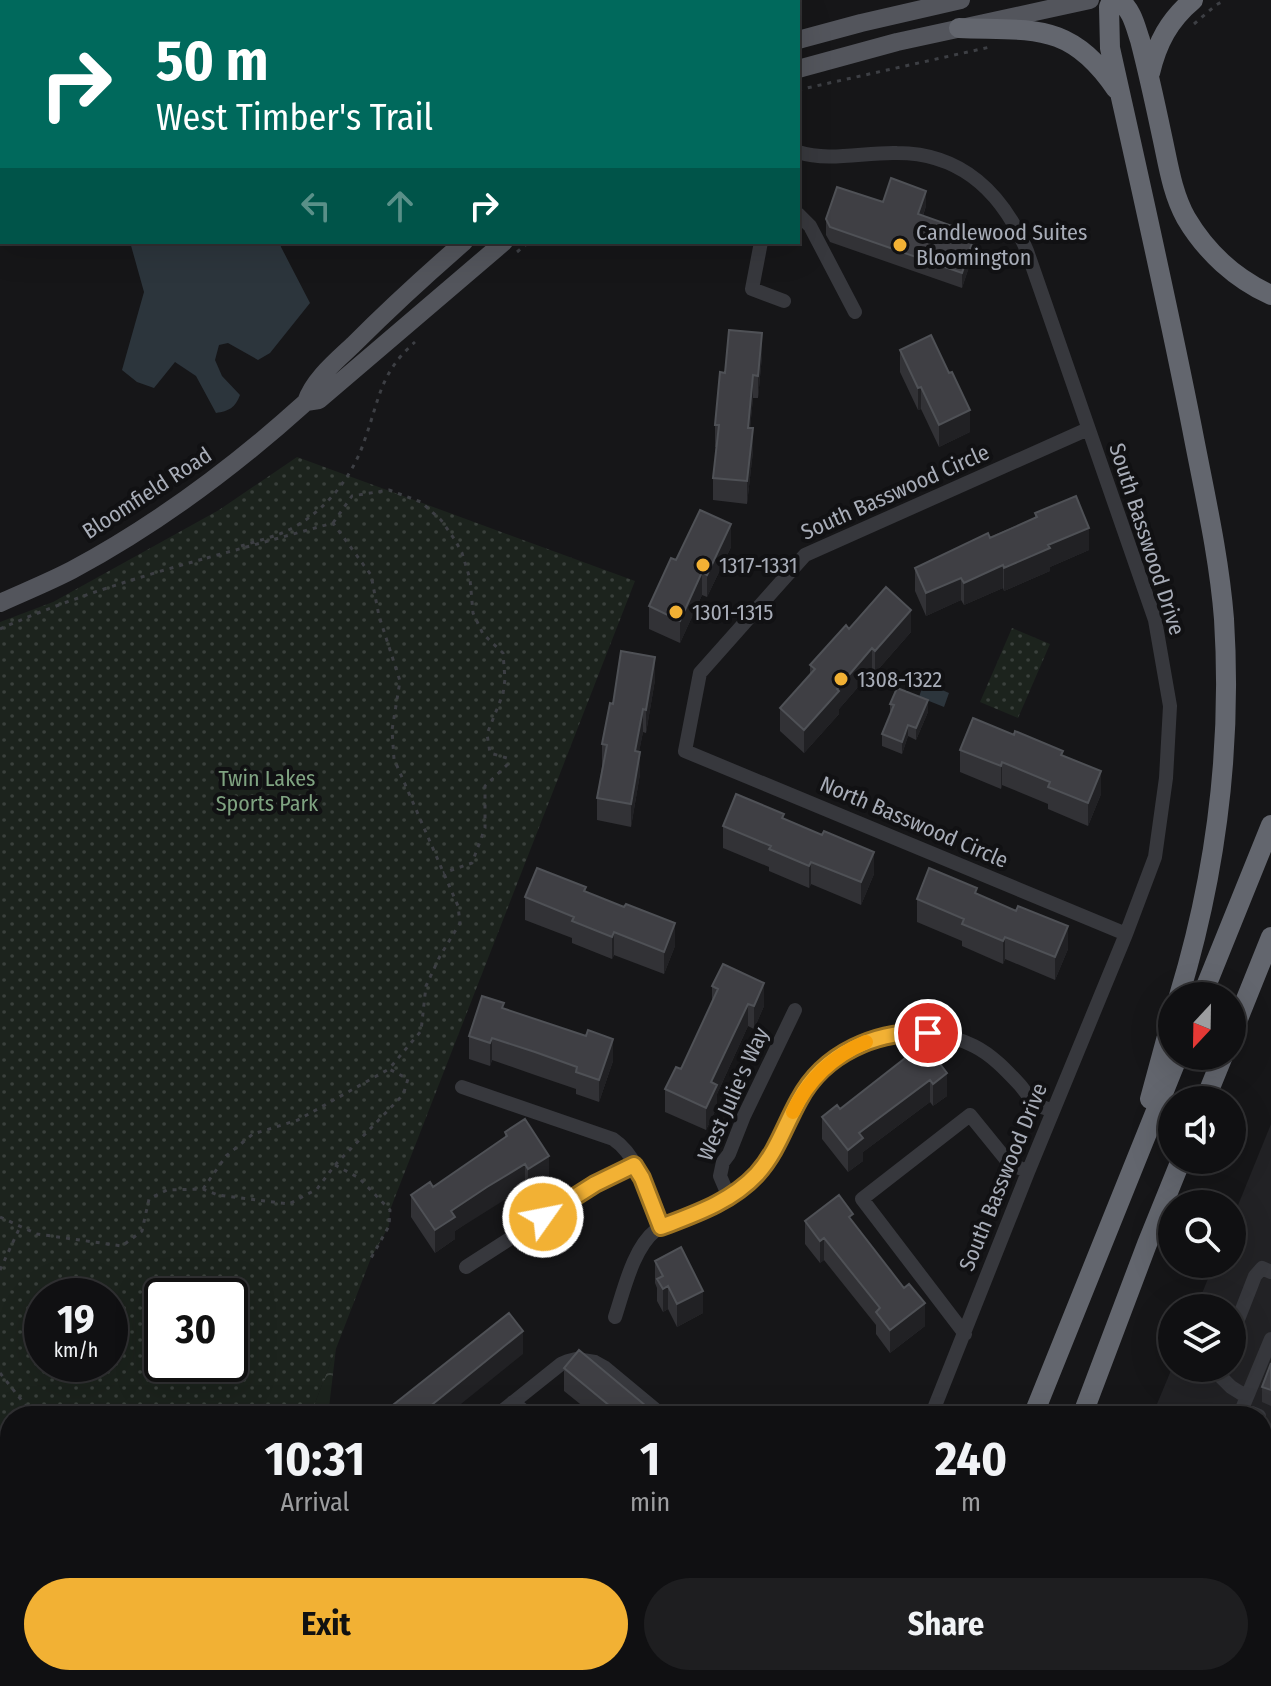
<!DOCTYPE html>
<html lang="en">
<head>
<meta charset="utf-8">
<style>
	:root { --surface:#101012; --page:#1e1e20; --text:#f1f3f6; --muted:#9c9d9f; --line:#303032; --accent:#f2b134 }
	body { margin:0; font-family:"Fira Sans Condensed",sans-serif; background:var(--page); color:var(--text); height:100vh; display:flex; flex-direction:column; font-size:30px; white-space:nowrap }
	* { box-sizing:border-box; margin:0 }
	p { font-size:26px; color:var(--muted) }
	.icon { flex:none; width:44px; height:44px; fill:none; stroke:currentColor; stroke-width:2; stroke-linecap:round; stroke-linejoin:round }
	.map { position:relative; flex:1; overflow:hidden }
	.sheet { position:absolute; left:0px; top:1406px; width:1272px; height:280px; display:flex; flex-direction:column; background:var(--surface); border-radius:32px 32px 0 0; box-shadow:0 8px 32px #0002,0 0 0 2px var(--line) }
	.sheet>* { flex:none }
	.top-card { position:absolute; left:0px; top:0px; width:800px; height:244px; box-shadow:0 8px 32px #0002,0 0 0 2px var(--line); background:#00695c; color:#fff; overflow:hidden }
	.needle { width:52px; rotate:202deg }
	.controls { position:absolute; left:1158px; top:982px; display:grid; gap:16px }
	.controls a { display:grid; place-items:center; width:88px; height:88px; border-radius:50%; background:var(--surface); box-shadow:0 8px 32px #0002,0 0 0 2px var(--line); font-size:40px }
	.speed { position:absolute; left:24px; top:1278px; display:flex; gap:16px; font-size:40px; font-weight:700; text-align:center }
	.speed>* { display:grid; place-content:center; width:104px; height:104px; border-radius:50%; background:var(--surface); box-shadow:0 8px 32px #0002,0 0 0 2px var(--line); line-height:1 }
	.speed small { font-size:20px; font-weight:400 }
	.speed .limit { border:4px solid #111; border-radius:12px; background:#fff; color:#111 }
	.pin { position:absolute; display:grid; place-items:center; width:68px; height:68px; color:#fff; margin:-34px; border:4px solid #fff; border-radius:50%; box-shadow:0 2px 8px #0007 }
	.me { position:absolute; width:88px; margin:-44px; rotate:57deg; stroke-linejoin:round; filter:drop-shadow(0 0 6px #0008) }
	.turn { display:flex; align-items:center; gap:28px; height:168px; padding:0 24px; font-size:36px }
	.turn .icon { width:104px; height:104px; stroke-width:2.5 }
	.turn b { display:block; font-size:56px; line-height:68px }
	.lanes { display:flex; align-items:center; height:76px; padding:0 24px; background:#0003; justify-content:center; gap:40px; direction:ltr }
	.lanes .off { opacity:.35 }
	.eta { display:flex; justify-content:space-evenly; align-items:center; height:136px; text-align:center }
	.eta b { font-size:48px; font-weight:700; line-height:56px }
	.action { display:flex; gap:16px; margin-top:auto; padding:16px 24px }
	.action a { flex:1; height:92px; border-radius:48px; background:var(--accent); color:#111; font-size:32px; font-weight:700; line-height:92px; text-align:center }
	.action a+a { background:var(--page); color:var(--text) }
	.map>svg:first-child { display:block }
	.built { fill:#222225 }
	.forest { fill:url(#forest-crowns) }
	.park { fill:url(#park-dots); fill-rule:evenodd }
	.water { fill:#2c353c }
	.lines { fill:none; stroke-linecap:round; stroke-linejoin:round }
	.path { stroke:#3d3f44; stroke-width:3; stroke-dasharray:4 6; stroke-linecap:butt }
	.minor { stroke:#37383d; stroke-width:14 }
	.major { stroke:#53555c; stroke-width:18 }
	.highway { stroke:#63666e; stroke-width:20 }
	.wall { fill:#323236 }
	.shaded-wall { fill:#212124 }
	.building { fill:#3f3f44; stroke:#4f5156; stroke-width:2 }
	.route-casing { stroke:#9d7322; stroke-width:20 }
	.route { stroke:#f2b134; stroke-width:14 }
	.slow { stroke:#f59e0b; stroke-width:14 }
	.poi-dot { fill:#f2b134; stroke:#111113; stroke-width:3 }
	.labels { text-anchor:middle; dominant-baseline:central; stroke-width:8; stroke-linejoin:round; paint-order:stroke }
	.poi-label { font-size:22px; fill:#a8adb8; stroke:#111113; text-anchor:start }
	.street-label { font-size:22px; fill:#a8adb8; stroke:#111113 }
	.park-label { font-size:22px; fill:#7fa381; stroke:#111113 }
</style>
</head>
<body>
<div class="map">
<svg width="1271" height="1686" viewBox="0 0 1271 1686">
	<defs>
		<pattern id="forest-crowns" width="20" height="18" patternUnits="userSpaceOnUse" patternTransform="scale(2)"><rect width="20" height="18" fill="#1c231d"/><path d="M2 6a3 3 0 1 1 6 0M12 15a3 3 0 1 1 6 0" fill="none" stroke="#3a403c"/></pattern>
		<pattern id="park-dots" width="8" height="8" patternUnits="userSpaceOnUse" patternTransform="scale(2)"><rect width="8" height="8" fill="#1c231d"/><path d="M2 2h.1M6 6h.1" fill="none" stroke="#3a403c" stroke-width="1.8" stroke-linecap="round"/></pattern>
	</defs>
	<rect width="100%" height="100%" fill="#161618"/>
	<path class="built" d="M1271 1124V1686H1043L1047 1676H1262V1416H1152L1172 1368H1232V1308H1196L1214 1264H1232V1220Z"/>
	<path class="forest" d="M336 1348 328 1416H310Z
		M208 1676H311L325 1686H204Z"/>
	<path class="park" d="M297 457 635 581 390 1210 389 1226 371 1258 310 1416H10V1676H208L204 1686H0V622L53 602 219 510ZM42 1296H110V1364H42ZM162 1296H230V1364H162Z
		M1012 628 1050 644 1018 718 980 702Z"/>
	<path class="water" d="M11 0H235L236 2H12Z
		M130 242H280L281 247 310 303 270 353 258 360 228 343 219 345 215 360 222 376 240 395C235 408 229 411 216 413L196 376 175 362 154 388 137 382 122 370 144 292Z
		M924 682 949 693 944 707 919 697Z"/>
	<g class="lines">
		<path class="path" d="M1194 24 1216 5 1225 0
			M798 90 990 47
			M517 252 529 242
			M333 523 352 496 389 490 421 502 441 520 455 540 462 553 470 579 473 613 483 634 503 653 505 679 503 694 487 734 490 753 507 758V765L485 786V828L472 863 443 873
			M241 546C254 542 269 538 282 533 322 516 352 479 365 439 380 397 380 373 415 342
			M0 629C65 600 135 578 203 559
			M335 1165 359 1178 390 1210 389 1226 371 1258
			M203 1189 226 1156 253 1134 298 1120 389 1069
			M0 1217 37 1234 122 1246 142 1231 149 1199 167 1190 203 1189 218 1195 289 1204 317 1189 335 1165 403 1095 408 1079 389 1069 421 1031 426 986 440 956 460 923 458 906 394 759 392 730 400 681 379 616 371 575 333 523 203 559
			M0 1270 20 1227
			M0 1373 34 1416
			M0 1627 9 1612 10 1599
			M63 1676 65 1686"/>
		<path class="minor" d="M386 0V2
			M737 2 739 0
			M798 152C829 162 864 152 897 153 962 153 1003 194 1027 251L1155 620 1170 706 1166 778 1155 857 1126 934 1028 1172 931 1416
			M798 214 810 226 855 312
			M761 242 752 289 784 301
			M1088 429 805 555 700 673 685 751 1126 934
			M462 1087 613 1139C639 1156 650 1199 661 1227
			M729 1197 720 1176 723 1162 729 1154 744 1116 795 1010
			M466 1267 595 1184 634 1165
			M615 1317C624 1290 633 1248 656 1230 667 1221 683 1219 695 1214 714 1206 733 1196 748 1183 775 1159 783 1125 802 1095 838 1039 913 1016 974 1046 992 1055 1006 1070 1020 1085 1025 1091 1030 1099 1036 1104 1041 1107 1048 1109 1053 1111
			M965 1334 862 1199 970 1115 1009 1163 1028 1172
			M1232 1335 1255 1276 1262 1268 1271 1272
			M1221 1368 1220 1376 1231 1387 1247 1397
			M513 1402 530 1416
			M1242 1409 1259 1416
			M496 1416 561 1364 568 1361 576 1359 595 1362 604 1367 663 1416
			M1239 1416 1271 1339
			M1262 1464 1271 1467
			M1262 1506 1271 1510
			M1262 1548 1271 1551
			M388 1676 400 1686
			M659 1676 664 1686
			M1117 1676 1141 1686
			M1262 1676 1271 1679
			M582 1686 603 1676"/>
		<path class="major" d="M798 40 861 23 961 0
			M798 69 897 42 1090 0
			M306 402 319 400 504 242
			M0 603C24 592 49 582 72 570 158 524 234 467 306 402 313 380 336 361 353 345 389 309 426 275 464 242"/>
		<path class="highway" d="M1112 0 1109 7 1110 48C1138 174 1167 301 1192 428 1204 491 1219 555 1224 619 1232 746 1216 874 1179 996
			M1119 0C1132 10 1135 25 1140 40 1148 71 1155 103 1162 136 1168 163 1172 193 1186 218 1206 252 1236 279 1271 295
			M959 28C1032 31 1070 21 1116 89
			M1150 73C1157 43 1169 20 1193 0
			M1202 996 1271 825
			M1232 1034 1271 937
			M1150 1099 1172 1018
			M1205 1100 1223 1056
			M1033 1416 1178 1056
			M1082 1416 1147 1244 1181 1160
			M925 1686 929 1676
			M979 1686 983 1676"/>
	</g>
	<path class="wall" d="M883 202 926 206 923 216 975 249 962 288 830 242 826 235V219Z
		M900 350 970 432 939 447 921 409 918 410 900 372Z
		M762 356 758 398H753L750 428 753 451 747 504 713 500V478L716 447H715V425L725 373Z
		M1035 513 1089 550 1050 567V571L1004 591 1003 588 964 605 961 600 926 616 915 591V568L1035 518Z
		M731 547 707 597 702 595 680 643 649 629V606L676 560Z
		M849 629 911 632 875 673 872 671 839 709V714L804 753 780 731V708L810 674V665Z
		M655 680 646 733 643 732 639 751 640 774 631 827 597 820V798L602 767V744L613 704Z
		M890 704 928 712 916 740 908 736 902 754 882 746V734L890 715Z
		M960 750 1063 756 1101 794 1088 826 1048 809V804L1002 785 1001 789 960 772Z
		M784 819 874 874 861 905 811 884 809 888 769 871V867L723 848V826Z
		M586 892 675 946 664 974 614 955 612 959 572 943V938L525 920V897Z
		M977 894 1068 949 1055 980 1005 959 1003 964 962 946V941L917 922V899Z
		M712 986 764 1006 754 1029 748 1026 717 1094V1107L706 1130 665 1112V1089L681 1069 712 1002Z
		M504 1009 613 1061 599 1102 576 1094V1089L535 1075 492 1060 490 1066 469 1059V1036Z
		M906 1050 947 1096 933 1106 930 1102 863 1152V1161L848 1172 822 1139V1117L840 1109 906 1058Z
		M505 1132 549 1179 528 1192 525 1187 487 1209 455 1231V1239L435 1253 411 1217V1195L433 1187 505 1138Z
		M805 1221 853 1223 925 1326 890 1353 876 1334V1325L824 1260 820 1263 805 1244Z
		M655 1261 703 1313 677 1327 668 1309 663 1312 657 1301V1288L655 1283Z
		M1271 1363V1406L1262 1402V1387Z
		M564 1368 658 1416H595L564 1391Z
		M1262 1560 1271 1563V1641L1262 1637Z
		M437 1676H497L502 1686H448Z
		M806 1676V1680L798 1686H718V1677Z"/>
	<path class="shaded-wall" d="M926 191V206L918 229V214Z
		M975 234V249L962 288V273Z
		M762 333V356L758 398V376Z
		M753 375V398L748 450V428Z
		M921 387V409L918 410V388Z
		M970 410V432L939 447V425Z
		M753 428V451L747 504V481Z
		M731 524V547L707 597V575Z
		M1089 528V550L1050 567V571L1004 591V568L1048 545Z
		M1003 565V588L964 605V583Z
		M702 572V595L680 643V621Z
		M961 578V600L926 616V593Z
		M911 610V632L875 673V651Z
		M872 648V671L839 709V714L804 753V730L837 689Z
		M655 657V680L646 733V710Z
		M928 700V712L916 740V728Z
		M643 709V732L635 773V751Z
		M908 725V736L902 754V742Z
		M640 752V774L631 827V804Z
		M1002 762V785L1001 789V766Z
		M1101 771V794L1088 826V803Z
		M874 852V874L861 905V882Z
		M811 862V884L809 888V866Z
		M675 923V946L664 974V952Z
		M1068 926V949L1055 980V957Z
		M614 932V955L612 959V937Z
		M1005 937V959L1003 964V941Z
		M764 983V1006L754 1029V1006Z
		M748 1004V1026L717 1094V1107L706 1130V1108L711 1082Z
		M492 1038V1060L490 1066V1043Z
		M613 1039V1061L599 1102V1080Z
		M947 1073V1096L933 1106V1084Z
		M930 1080V1102L863 1152V1161L848 1172V1150L859 1133Z
		M549 1156V1179L528 1192V1169Z
		M525 1164V1187L455 1231V1239L435 1253V1230L451 1211 487 1187Z
		M824 1238V1260L820 1263V1241Z
		M668 1286V1309L663 1312V1289Z
		M703 1291V1313L677 1327V1304Z
		M925 1303V1326L890 1353V1330Z
		M523 1331V1354L446 1416H418Z
		M781 1676H806V1680L798 1686H768Z"/>
	<path class="building" d="M452 0H476V2H452Z
		M891 178 926 191 918 214 975 234 962 273 830 227 826 219 837 187 883 202Z
		M729 330 762 333 758 376 753 375 748 428H753L747 481 713 478 719 425H715L720 372 725 373Z
		M931 335 949 373 952 372 970 410 939 425 921 387 918 388 900 350Z
		M1076 496 1089 528 1048 545 1050 548 1004 568 1003 565 964 583 961 578 926 593 915 568 988 533 990 538 1037 517 1035 513Z
		M700 510 731 524 707 575 702 572 680 621 649 606 671 558 676 560Z
		M886 587 911 610 875 651 872 648 837 689 839 691 804 730 780 708 815 669 810 665 846 625 849 629Z
		M621 651 655 657 646 710 643 709 635 751 640 752 631 804 597 798 607 745 602 744 610 703 613 704Z
		M897 688 928 700 916 728 908 725 902 742 882 734 894 705 890 704Z
		M973 718 1014 735 1015 731 1063 751 1061 755 1101 771 1088 803 1048 787 1050 782 1002 762 1001 766 960 750Z
		M736 794 784 814 782 818 822 835 824 831 874 852 861 882 811 862 809 866 769 849 771 846 723 826Z
		M537 868 586 887 584 891 624 907 626 904 675 923 664 952 614 932 612 937 572 921 574 917 525 897Z
		M929 868 977 888 975 893 1016 911 1018 906 1068 926 1055 957 1005 937 1003 941 962 924 964 919 917 899Z
		M723 964 764 983 754 1006 748 1004 711 1082 717 1085 706 1108 665 1089 676 1067 681 1069 718 989 712 986Z
		M482 996 504 1003 502 1008 586 1036 588 1030 613 1039 599 1080 576 1072 577 1067 535 1052 492 1038 490 1043 469 1036Z
		M921 1039 947 1073 933 1084 930 1080 859 1133 863 1138 848 1150 822 1117 837 1105 840 1109 909 1055 906 1050Z
		M525 1119 549 1156 528 1169 525 1164 487 1187 451 1211 455 1217 435 1230 411 1195 430 1182 433 1187 507 1136 505 1132Z
		M839 1195 853 1214 849 1217 904 1288 909 1284 925 1303 890 1330 876 1312 880 1308 824 1238 820 1241 805 1221Z
		M681 1247 703 1291 677 1304 668 1286 663 1289 657 1279 663 1276 655 1261Z
		M509 1313 523 1331 418 1416H379Z
		M579 1350 658 1416H622L564 1368Z
		M1271 1363V1390L1262 1387Z
		M1262 1560 1271 1563V1625L1262 1622Z
		M463 1676H497L502 1680 496 1686H475Z
		M720 1676H781L768 1686H725L718 1677Z"/>
	<g class="lines">
		<defs>
			<path id="route" d="M543 1217 595 1184 634 1165 642 1178 661 1227C695 1214 731 1202 757 1174 777 1152 785 1125 799 1100 824 1053 877 1030 928 1033"/>
		</defs>
		<use href="#route" class="route-casing"/>
		<use href="#route" class="route"/>
		<path class="slow" d="M793 1112C808 1080 833 1056 866 1042"/>
	</g>
	<g class="poi-dot">
		<circle cx="900" cy="245" r="8"/>
		<circle cx="703" cy="565" r="8"/>
		<circle cx="676" cy="612" r="8"/>
		<circle cx="841" cy="679" r="8"/>
	</g>
	<g class="labels">
		<g class="poi-label">
			<text x="916" y="232">Candlewood Suites<tspan x="916" dy="25">Bloomington</tspan></text>
			<text x="719" y="565">1317-1331</text>
			<text x="692" y="612">1301-1315</text>
			<text x="857" y="679">1308-1322</text>
		</g>
		<g class="street-label">
			<text transform="translate(895 492) rotate(-24)">South Basswood Circle</text>
			<text transform="translate(147 493) rotate(-33)">Bloomfield Road</text>
			<text transform="translate(1147 539) rotate(72)">South Basswood Drive</text>
			<text transform="translate(914 822) rotate(23)">North Basswood Circle</text>
			<text transform="translate(733 1094) rotate(-66)">West Julie's Way</text>
			<text transform="translate(1003 1177) rotate(-68)">South Basswood Drive</text>
		</g>
		<g class="park-label">
			<text x="267" y="778">Twin Lakes<tspan x="267" dy="25">Sports Park</tspan></text>
		</g>
	</g>
</svg>
<div class="controls">
<a><svg class="needle" viewBox="-14 -14 28 28"><path d="M0-13l5 13h-10z" fill="#e53935"/><path d="M0 13l5-13h-10z" fill="#9c9d9f"/></svg></a>
<a><svg class="icon" aria-label="sound" viewBox="0 0 24 24"><path d="M4 9h4l5-4v14l-5-4H4zM17 9q2 3 0 6"/></svg></a>
<a><svg class="icon" aria-label="search" viewBox="0 0 24 24"><circle cx="10" cy="10" r="6"/><path d="M15 15l6 6"/></svg></a>
<a><svg class="icon" aria-label="layers" viewBox="0 0 24 24"><path d="M12 4l9 5-9 5-9-5zM3 14l9 5 9-5"/></svg></a>
</div>
<div class="speed"><div>19<small>km/h</small></div><div class="limit">30</div></div>
<div class="pin" style="left:928px;top:1033px;background:#d93025"><svg class="icon" aria-label="arrive" viewBox="0 0 24 24"><path d="M6 21V4h12l-3 4 3 4H6"/></svg></div>
<svg class="me" style="left:543px;top:1217px" viewBox="-20 -20 40 40"><circle r="17" fill="#f2b134" stroke="#fff" stroke-width="3"/><path d="M0-11L8 9 0 5-8 9z" fill="#fff"/></svg>
<div class="top-card">
<div class="turn"><svg class="icon" aria-label="right" viewBox="0 0 24 24"><path d="M7 20v-9h11M14 6l5 5-5 5"/></svg><div><b>50 m</b>West Timber's Trail</div></div>
<div class="lanes"><svg class="icon off" aria-label="left" viewBox="0 0 24 24"><path d="M17 20v-9H6M10 6l-5 5 5 5"/></svg><svg class="icon off" aria-label="ahead" viewBox="0 0 24 24"><path d="M12 20V5M6 11l6-6 6 6"/></svg><svg class="icon" aria-label="right" viewBox="0 0 24 24"><path d="M7 20v-9h11M14 6l5 5-5 5"/></svg></div>
</div>
<section class="sheet">
<div class="eta">
<div><b>10:31</b><p>Arrival</p></div>
<div><b>1</b><p>min</p></div>
<div><b>240</b><p>m</p></div>
</div>
<div class="action"><a>Exit</a><a>Share</a></div>
</section>
</div>
</body>
</html>
